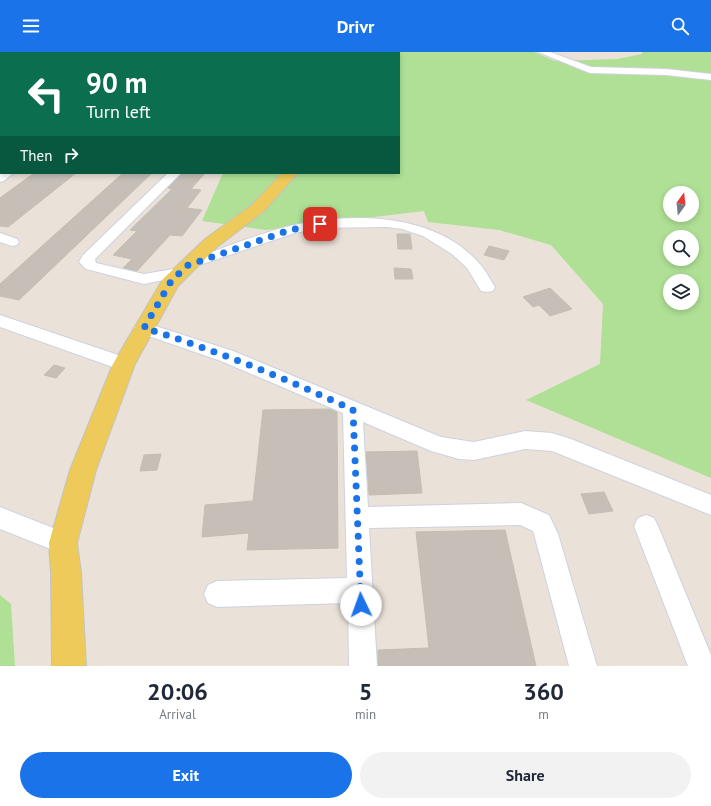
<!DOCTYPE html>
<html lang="en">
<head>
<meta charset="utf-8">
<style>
	:root { --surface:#fff; --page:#f2f2f3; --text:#1f2937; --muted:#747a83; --accent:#1a73e8 }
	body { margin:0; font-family:"PT Sans",sans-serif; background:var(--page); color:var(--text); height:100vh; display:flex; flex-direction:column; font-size:15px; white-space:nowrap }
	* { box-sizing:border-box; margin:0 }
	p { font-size:13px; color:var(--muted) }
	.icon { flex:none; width:22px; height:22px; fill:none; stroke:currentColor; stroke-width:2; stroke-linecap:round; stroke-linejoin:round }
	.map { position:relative; height:614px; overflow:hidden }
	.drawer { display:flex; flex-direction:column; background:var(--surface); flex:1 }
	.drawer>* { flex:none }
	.top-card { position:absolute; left:0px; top:0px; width:400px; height:122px; box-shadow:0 2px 6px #0003; background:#0b6e4f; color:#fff; overflow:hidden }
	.needle { width:26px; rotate:15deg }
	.buttons { position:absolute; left:663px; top:134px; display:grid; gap:8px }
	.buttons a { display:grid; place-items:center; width:36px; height:36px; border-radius:50%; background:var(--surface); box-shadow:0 2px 6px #0003; font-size:20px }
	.pin { position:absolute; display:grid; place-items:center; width:34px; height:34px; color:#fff; margin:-17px; border-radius:8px; box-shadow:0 2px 6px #0006 }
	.me { position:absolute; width:44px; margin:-22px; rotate:357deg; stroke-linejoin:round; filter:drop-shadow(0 0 3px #0008) }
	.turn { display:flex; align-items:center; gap:14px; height:84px; padding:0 20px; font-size:18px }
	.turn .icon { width:52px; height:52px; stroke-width:2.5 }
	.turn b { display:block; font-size:28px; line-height:34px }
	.then { display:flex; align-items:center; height:38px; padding:0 20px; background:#0003; gap:8px; font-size:15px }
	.eta { display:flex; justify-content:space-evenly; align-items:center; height:68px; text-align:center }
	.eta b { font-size:24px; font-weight:600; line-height:28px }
	.button { display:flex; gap:8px; margin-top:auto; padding:8px 20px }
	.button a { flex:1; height:46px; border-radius:24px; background:var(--accent); color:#fff; font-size:16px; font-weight:600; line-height:46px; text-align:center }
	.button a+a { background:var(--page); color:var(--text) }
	header { display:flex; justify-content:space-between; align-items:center; height:52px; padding:0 20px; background:var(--accent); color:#fff; font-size:18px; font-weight:600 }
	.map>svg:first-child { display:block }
	.green { fill:#afe095; fill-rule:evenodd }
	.building { fill:#c5bfb8; stroke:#c4beb2 }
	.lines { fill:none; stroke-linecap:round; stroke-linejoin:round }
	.minor-casing { stroke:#ced1e0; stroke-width:2 }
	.major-casing { stroke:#c3c3c3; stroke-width:2 }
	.minor { fill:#fff; fill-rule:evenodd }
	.major { fill:#edca5a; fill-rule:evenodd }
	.route { stroke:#1a73e8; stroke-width:7; stroke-dasharray:0 12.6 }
</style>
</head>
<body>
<header><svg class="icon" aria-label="menu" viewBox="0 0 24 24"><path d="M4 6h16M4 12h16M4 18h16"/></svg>Drivr<svg class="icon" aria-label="search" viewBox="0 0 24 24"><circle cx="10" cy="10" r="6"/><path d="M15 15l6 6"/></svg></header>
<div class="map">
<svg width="711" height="614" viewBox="0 0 711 614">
	<rect width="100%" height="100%" fill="#eae2d8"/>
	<path class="green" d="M0 0H534L555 9 617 7 642 2V0H711V426L526 348 600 312 603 252 551 193 499 178 428 170 424 159 266 178 202 169 223 121H399V1H1L0 46ZM670 141H692V163H670ZM670 185H692V207H670ZM670 229H692V251H670Z
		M0 543 11 552 15 614H0Z"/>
	<path class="building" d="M34 121H76L8 175 0 174V146Z
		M123 121H152L19 248 0 244V232Z
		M182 121H205L191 137 201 138 187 156 202 158 182 184 170 183 137 219 123 216 132 207 113 203 137 179 130 178 172 137 168 136Z
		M397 182H410L412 197H398Z
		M489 194 509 199 504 208 484 203Z
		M394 216 411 217 413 227H395Z
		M550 236 572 257 550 264 539 253 533 255 523 245Z
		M54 313 65 316 56 326 44 323Z
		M330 357 337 360 338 496 247 498 249 481 202 485 205 453 253 449 263 358Z
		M417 399 422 441 369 443 366 400Z
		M161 402 157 418 140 419 144 403Z
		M604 440 613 459 589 462 581 442Z
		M505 478 536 614H378V598L429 596 416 480Z"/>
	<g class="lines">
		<defs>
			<path id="minor" d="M538 0H550L591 15 666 17 711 22V28L666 23 590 21Z
				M0 120H1V121H13L4 129 0 130Z
				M168 121H181L95 207 96 211 144 222 180 216 178 214 181 211C217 199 253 183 290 174 350 160 433 160 478 210 485 217 490 227 495 235L493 239 487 240 481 239 467 216 452 202 423 184 402 177 387 175 320 176 295 181 185 218 187 221 184 224 144 232 86 217 79 210 83 203Z
				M0 181 17 187 19 190 17 193 12 194 0 190Z
				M0 263 130 307 133 312 130 317 124 319 0 275Z
				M143 270 233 299 441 385 474 390 525 379 552 381 571 387 711 443V463L552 399 525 397 474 408 459 407 431 399 363 370 368 455 521 451 549 463 558 482 597 614H569L534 482 533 479 520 473 369 476 377 614H349L348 551 217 555 208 551 204 542 208 533 217 529 347 526 343 361 221 309 137 280 134 276 137 272Z
				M0 455 71 483 75 491 71 499 63 502 0 477Z
				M646 463 654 466 658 474 711 603V614H688L634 474 638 466Z"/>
			<path id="major" d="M337 0H347V1H337Z
				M282 121H298L264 159 217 195 178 234 135 312 96 418 77 491 81 521 86 614H52L51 521 49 491 70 418 113 312 163 227 205 187 252 153Z"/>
		</defs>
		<use href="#minor" class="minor-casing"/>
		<use href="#major" class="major-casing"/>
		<use href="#minor" class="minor"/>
		<use href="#major" class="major"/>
	</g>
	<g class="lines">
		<path class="route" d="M320 172 290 178 186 214 170 231 144 276C215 298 285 326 353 358L361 553"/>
	</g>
</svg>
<div class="buttons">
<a><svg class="needle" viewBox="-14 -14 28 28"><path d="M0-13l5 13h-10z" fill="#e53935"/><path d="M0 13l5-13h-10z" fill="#747a83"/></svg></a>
<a><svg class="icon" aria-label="search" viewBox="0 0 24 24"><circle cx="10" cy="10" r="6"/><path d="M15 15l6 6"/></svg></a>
<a><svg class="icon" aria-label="layers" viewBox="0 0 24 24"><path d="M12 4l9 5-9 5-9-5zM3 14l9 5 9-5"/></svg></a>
</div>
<div class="pin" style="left:320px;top:172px;background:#d93025"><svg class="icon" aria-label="arrive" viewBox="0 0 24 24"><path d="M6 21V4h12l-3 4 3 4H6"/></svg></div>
<svg class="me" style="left:361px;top:553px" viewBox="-20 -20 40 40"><circle r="19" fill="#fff"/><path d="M0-13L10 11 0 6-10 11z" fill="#1a73e8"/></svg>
<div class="top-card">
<div class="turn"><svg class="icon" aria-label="left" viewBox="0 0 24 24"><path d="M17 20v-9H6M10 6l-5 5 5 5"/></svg><div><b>90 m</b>Turn left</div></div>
<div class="then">Then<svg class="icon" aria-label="right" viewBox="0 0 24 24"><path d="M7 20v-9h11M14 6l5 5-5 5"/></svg></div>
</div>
</div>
<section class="drawer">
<div class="eta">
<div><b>20:06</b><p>Arrival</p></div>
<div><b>5</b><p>min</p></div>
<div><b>360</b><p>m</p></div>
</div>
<div class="button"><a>Exit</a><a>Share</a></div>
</section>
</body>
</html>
